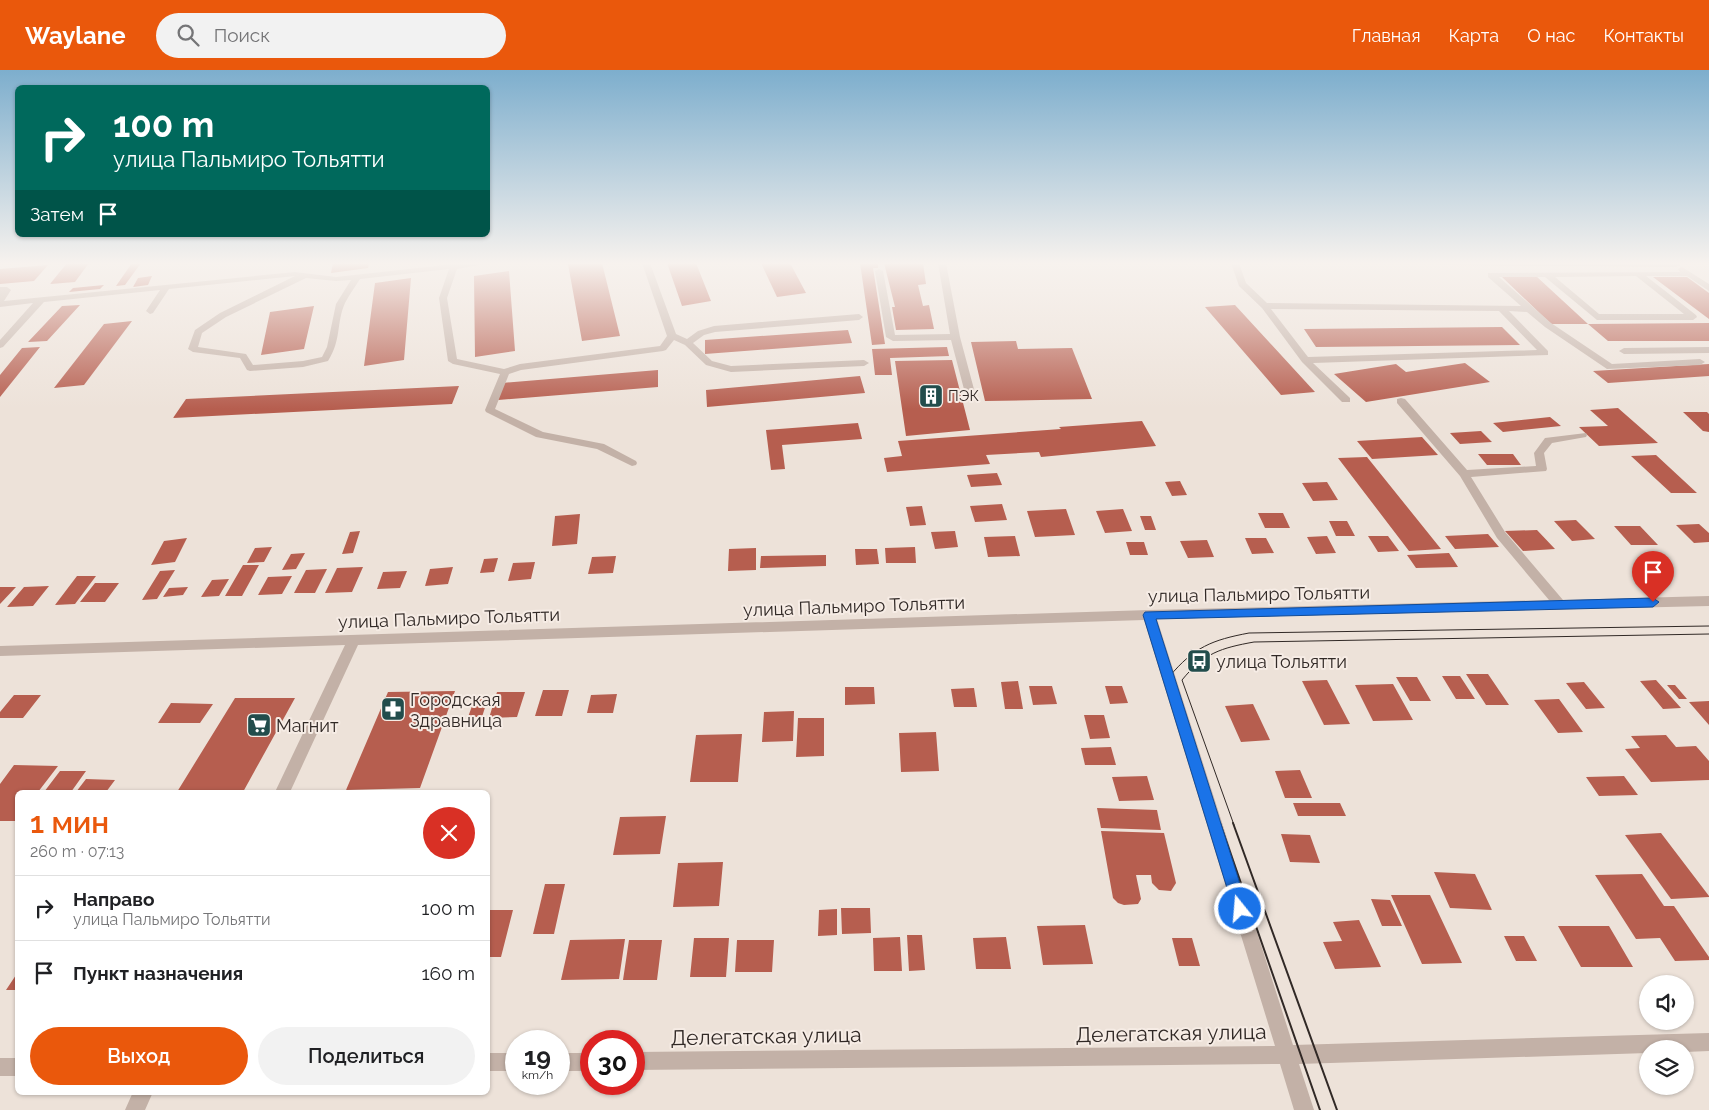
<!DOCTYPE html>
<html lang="ru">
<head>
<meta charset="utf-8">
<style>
	:root { --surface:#fff; --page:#f2f2f2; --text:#202124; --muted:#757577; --line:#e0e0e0; --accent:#ea580c }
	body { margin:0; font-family:Raleway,sans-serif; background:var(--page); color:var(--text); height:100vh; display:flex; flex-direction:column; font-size:19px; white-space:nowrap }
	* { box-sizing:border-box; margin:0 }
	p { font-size:16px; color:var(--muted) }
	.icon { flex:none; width:28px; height:28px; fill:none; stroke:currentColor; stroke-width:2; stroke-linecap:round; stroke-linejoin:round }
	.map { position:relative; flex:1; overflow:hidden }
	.side { position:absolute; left:15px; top:720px; width:475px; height:305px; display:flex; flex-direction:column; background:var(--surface); border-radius:8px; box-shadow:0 1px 4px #0004 }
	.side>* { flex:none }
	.hud { position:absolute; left:15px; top:15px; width:475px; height:152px; border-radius:8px; box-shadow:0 1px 4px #0004; background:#00695c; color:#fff; overflow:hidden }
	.fabs { position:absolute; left:1639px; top:905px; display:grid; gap:10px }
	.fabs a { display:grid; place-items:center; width:55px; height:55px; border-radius:50%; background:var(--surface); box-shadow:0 1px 4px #0004; font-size:25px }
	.speed { position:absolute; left:505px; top:960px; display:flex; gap:10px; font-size:25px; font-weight:700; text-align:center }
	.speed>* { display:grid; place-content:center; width:65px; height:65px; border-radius:50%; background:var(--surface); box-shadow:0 1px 4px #0004; line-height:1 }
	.speed small { font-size:12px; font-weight:400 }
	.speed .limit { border:8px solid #d22; background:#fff; color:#111 }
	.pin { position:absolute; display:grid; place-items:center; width:42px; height:42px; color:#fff; margin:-51px -21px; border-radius:50% 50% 50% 0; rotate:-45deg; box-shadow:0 0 5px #0007 }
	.pin .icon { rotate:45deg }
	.me { position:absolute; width:55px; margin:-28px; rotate:343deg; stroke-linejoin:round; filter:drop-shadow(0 0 4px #0008) }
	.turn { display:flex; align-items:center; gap:18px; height:105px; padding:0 15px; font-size:22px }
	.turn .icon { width:65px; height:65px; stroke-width:2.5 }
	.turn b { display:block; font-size:35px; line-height:42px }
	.then { display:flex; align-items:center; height:48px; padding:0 15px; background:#0003; gap:10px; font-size:19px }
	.round { display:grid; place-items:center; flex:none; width:52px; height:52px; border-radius:26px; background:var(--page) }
	.overview { display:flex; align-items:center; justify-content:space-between; height:85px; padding:0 15px }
	h1 { font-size:30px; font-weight:600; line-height:38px; color:var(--accent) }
	.primary-button { display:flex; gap:10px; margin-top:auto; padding:10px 15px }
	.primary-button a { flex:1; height:58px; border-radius:30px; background:var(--accent); color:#fff; font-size:20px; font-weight:600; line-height:58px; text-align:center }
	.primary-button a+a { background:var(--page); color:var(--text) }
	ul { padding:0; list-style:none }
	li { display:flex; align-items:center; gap:15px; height:65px; padding:0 15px; border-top:1px solid var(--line) }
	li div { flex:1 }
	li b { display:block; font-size:19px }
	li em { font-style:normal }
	header { display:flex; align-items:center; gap:30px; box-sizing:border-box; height:70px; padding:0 25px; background:var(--accent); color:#fff }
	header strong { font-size:24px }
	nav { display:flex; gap:28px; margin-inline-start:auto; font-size:18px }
	.search { width:350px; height:45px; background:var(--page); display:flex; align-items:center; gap:12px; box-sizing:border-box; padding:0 18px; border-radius:28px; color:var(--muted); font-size:19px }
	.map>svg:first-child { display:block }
	.building { fill:#b65e4f }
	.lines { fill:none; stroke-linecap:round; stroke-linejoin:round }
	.minor { fill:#c3b1a7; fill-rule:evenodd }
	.tram-far1 { stroke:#312926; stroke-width:1 }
	.tram { stroke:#312926; stroke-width:2 }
	.route { fill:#1a73e8; stroke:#114b97 }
	.labels { text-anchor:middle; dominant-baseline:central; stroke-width:4; stroke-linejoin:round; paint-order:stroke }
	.far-poi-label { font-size:15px; fill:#312926; stroke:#f6ece5; text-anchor:start }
	.street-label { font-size:18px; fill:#312926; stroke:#f6ece5 }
	.poi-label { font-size:18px; fill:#312926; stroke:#f6ece5; text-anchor:start }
	.near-street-label { font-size:21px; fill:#312926; stroke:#f6ece5 }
</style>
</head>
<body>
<header>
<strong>Waylane</strong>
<div class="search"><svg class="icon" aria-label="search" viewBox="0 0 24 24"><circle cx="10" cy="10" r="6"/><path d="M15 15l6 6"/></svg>Поиск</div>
<nav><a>Главная</a><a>Карта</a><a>О нас</a><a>Контакты</a></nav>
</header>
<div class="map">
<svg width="1709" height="1040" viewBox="0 0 1709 1040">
	<rect width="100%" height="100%" fill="#ede2d9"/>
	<path class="building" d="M67 193H89L75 212 50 214Z
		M132 193H141L125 215 116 216Z
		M333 193H369L368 198 331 203Z
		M602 193 620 266 582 271 568 194Z
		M667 193H696L711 231 682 236Z
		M761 193H790L806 223 777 227Z
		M860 193H878V198H873L885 274 872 275Z
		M884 193H923L926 214 918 215 923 236 929 235 934 259 896 260 892 237H895Z
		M48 195 34 211 0 214V199Z
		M509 201 515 281 475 287 474 206Z
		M152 206 148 215 133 217 138 208Z
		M1501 206H1536L1588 254 1709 253V271H1608L1588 254H1551Z
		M1653 207H1687L1709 223V249Z
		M411 208 404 290 364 296 375 213Z
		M104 215 100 219 69 222 73 218Z
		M80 235 47 271 28 272 62 236Z
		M1235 235 1315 322 1281 325 1205 237Z
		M314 236 304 279 261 285 270 242Z
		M132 251 84 315 54 318 104 254Z
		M1502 257 1520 275 1316 277 1304 259Z
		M848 260 852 273 705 284V270Z
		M1016 271 1018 279 1072 278 1092 329 985 331 971 272Z
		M40 277 0 327V305L22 278Z
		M947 277 949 286 890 288 892 305H875L872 279Z
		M952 290 970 360 906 366 895 291Z
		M1465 293 1490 312 1366 332 1334 304 1396 294 1406 302Z
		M1709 294V306L1608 313 1593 301Z
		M658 300V317L498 330 502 313Z
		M860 306 865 323 707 337 706 320Z
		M459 316 452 334 173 348 186 329Z
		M1618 338 1658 373 1599 376 1579 357 1608 356 1590 340Z
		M1683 342H1707L1709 344V362L1703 361Z
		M1550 347 1561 356 1503 362 1493 353Z
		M1142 351 1156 376 1041 387 1039 382 986 385 990 394 887 402 884 388 902 386 898 371 1061 359 1059 357Z
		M858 353 862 369 782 375 785 399 771 400 766 360Z
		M1481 361 1492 372 1460 374 1450 363Z
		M1422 367 1438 385 1372 389 1357 371Z
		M1478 384H1513L1521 395H1487Z
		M1656 385 1697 423H1671L1631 386Z
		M1367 387 1441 479 1409 481 1338 388Z
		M997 403 1002 415 971 417 967 405Z
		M1180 411 1187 425 1172 426 1165 412Z
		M1327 412 1338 430 1313 431 1302 413Z
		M1002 434 1007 450 975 452 970 436Z
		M922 436 926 455 910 456 906 437Z
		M1066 439 1075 465 1035 467 1027 441Z
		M1123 439 1132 461 1105 463 1096 441Z
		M1258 443H1283L1290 458H1265Z
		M580 444 577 474 552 476 555 446Z
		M1140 446H1151L1156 460H1145Z
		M1576 450 1595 469 1572 471 1554 451Z
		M1329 451H1347L1355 466H1336Z
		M1699 454 1709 463V472L1694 473 1676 455Z
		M1614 456H1640L1658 475H1631Z
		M1537 460 1555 479 1523 481 1505 461Z
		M360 461 353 483 342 484 350 462Z
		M955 461 958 477 935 479 931 462Z
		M1488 464 1499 477 1455 479 1445 466Z
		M1015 466 1020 486 988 487 984 467Z
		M1327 466 1336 483 1316 484 1307 467Z
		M1368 466H1388L1399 481 1378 482Z
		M187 468 175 492 151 495 164 471Z
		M1245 468H1266L1274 483 1252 484Z
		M1207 470 1214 487 1188 488 1180 471Z
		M1126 472H1144L1148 485H1130Z
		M272 477 264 492 247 493 255 478Z
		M915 477 916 493H886L885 478Z
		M756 478V500L728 501 729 479Z
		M855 479H877L879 494 856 495Z
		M305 483 296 499 282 500 291 484Z
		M1449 483 1458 497 1416 498 1407 485Z
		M826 485V496L760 498 761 486Z
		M616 486 613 503 588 504 592 487Z
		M498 488 494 502 480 503 484 489Z
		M535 492 531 509 508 511 513 493Z
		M243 495H259L242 526H225Z
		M363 497 352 522 325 523 337 498Z
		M453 497 448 514 425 516 430 499Z
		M327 499 315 523H294L306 500Z
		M175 500 157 529 142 530 160 501Z
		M407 501 400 518 377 519 383 502Z
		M77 506H96L75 534 55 535Z
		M292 506 282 524 258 525 268 507Z
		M229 509 219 526 201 527 212 510Z
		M95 513H119L105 532H80Z
		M49 516 33 536 7 537 24 517Z
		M0 517H16L0 534Z
		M188 517 183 525 163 527 169 518Z
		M1466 604H1488L1509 635H1486Z
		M1442 606H1460L1475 629H1456Z
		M1396 607H1417L1431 631H1410Z
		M1327 610 1350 654 1324 655 1302 611Z
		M1656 610 1681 638 1663 639 1640 611Z
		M1018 611 1023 639H1005L1001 612Z
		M1584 612 1605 638 1586 639 1566 613Z
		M1393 614 1413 650 1373 651 1355 615Z
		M1667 615H1675L1687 629H1679Z
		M1029 616H1052L1057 634 1033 635Z
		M1105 616H1122L1128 633 1110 634Z
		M845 617H874L875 634 845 635Z
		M974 618 977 637H954L951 619Z
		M543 620H569L562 646H535Z
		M455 621 420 718 346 720 388 622Z
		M497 622H525L517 647 489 648Z
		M617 624 613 643H587L591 625Z
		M14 625H41L23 648H0V642Z
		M235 628H295L243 722H177Z
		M475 628H488L482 647H468Z
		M1559 629 1583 662 1558 663 1534 630Z
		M1709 631V655L1689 632Z
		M171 633 213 634 200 653H158Z
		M1253 634 1270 670 1241 672 1225 636Z
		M794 641 793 671 762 672 764 642Z
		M1084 645H1104L1110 668 1090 669Z
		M798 648H824V686L796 687Z
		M936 662 939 701 901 702 899 663Z
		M742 664 738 712H690L696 665Z
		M1666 665 1676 677 1696 676 1709 691V710L1651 712 1625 679 1640 678 1631 666Z
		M1111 677 1116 695H1085L1081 678Z
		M14 695 58 696 38 722H18L17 751H0V714Z
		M1300 700 1312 728H1285L1275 701Z
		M60 701H86L71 722H44Z
		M1147 706 1154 730 1119 731 1112 707Z
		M1624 706 1638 725 1599 726 1586 707Z
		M86 709 115 710 106 722H76Z
		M1293 733H1340L1346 746H1298Z
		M1097 738 1157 740 1161 760 1101 758Z
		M666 746 660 784 613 785 620 747Z
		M1101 761 1164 763 1176 813 1171 821 1159 820 1152 813 1151 805H1136L1141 829 1138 834 1124 835 1118 833 1113 828Z
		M1661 763 1709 826V827L1671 829 1625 765Z
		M1281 764 1310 765 1320 793 1290 792Z
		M723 792 719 836 673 837 678 793Z
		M1434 802 1475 804 1492 840 1450 838Z
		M1642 804 1664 836H1674L1709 887V890L1675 891 1660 868 1636 869 1595 805Z
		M545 814H565L554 864H533Z
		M1391 825H1430L1462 893 1422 894Z
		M1371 829 1390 830 1402 856H1382Z
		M841 838H870L871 863 842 864Z
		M837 839V865L818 866 819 840Z
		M488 840H513L501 887H488Z
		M1359 850 1381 897 1335 899 1323 872 1342 871 1333 852Z
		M1085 855 1093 894 1043 895 1037 856Z
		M1558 856H1609L1633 897H1581Z
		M907 865H922L925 900 909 901Z
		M1504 866H1524L1537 891H1516Z
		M900 867 902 901H874L873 868Z
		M1006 867 1011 899H976L973 868Z
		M694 868H729L726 907H690Z
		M1172 868H1192L1200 896H1179Z
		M625 869 619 909 561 910 570 870Z
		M629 870H662L657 910H623Z
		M737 870H774L772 902H735Z
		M18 902V920H6Z"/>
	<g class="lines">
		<path class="minor" d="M490 193 457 199 447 228 457 289 504 299 520 294 660 276 667 266 642 193H650L676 264 687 269 698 261 714 256 859 244 863 247 859 250 715 262 704 265 693 273 712 291 731 296 864 290 869 293 864 296 731 302 706 295 685 275 674 270 666 280 663 281 521 300 509 304 495 339 543 362 604 374 636 391 637 393 636 395 632 396 597 379 536 367 486 342 485 340 500 304 453 294 448 291 439 228 449 199 360 209C355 217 349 225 345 233 336 253 342 269 328 291L303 297 250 301 247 300 240 288 193 282 188 279 195 260 220 243 295 206 169 219 153 243 150 244 146 241 160 220 44 232 3 277 0 278V270L33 233 0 237V217H7L11 220 4 231 295 202 336 207 454 194ZM306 208 336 211 351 210 336 234 327 277 322 287 303 291 253 295 246 284 198 277 202 263 226 247Z
			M938 193H946L960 267 975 323 973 325 970 326 965 323 951 270 893 271 886 267 875 201 879 199 883 201 895 265 950 264Z
			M1231 193H1239L1246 213 1267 233 1521 236 1488 207V203L1680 202 1678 199 1682 197 1709 214V221L1687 206H1646L1696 245 1697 247 1693 250H1597L1545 207H1499L1551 253 1612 294 1700 289 1705 292 1700 295 1607 299 1545 257 1527 242 1509 241 1548 281V285L1313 293 1350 328V332H1342L1302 292 1262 238 1239 216ZM1636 206 1684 244H1599L1555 207ZM1271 239 1499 241 1537 280 1308 287Z
			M1440 193H1679L1680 195 1676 197 1444 195Z
			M1709 277V283L1624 284 1619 281 1624 278Z
			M1401 328 1405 329 1467 400 1536 396 1534 383 1545 368 1586 363 1587 365 1586 367 1552 373 1544 383 1547 399 1546 401 1471 407 1505 462 1563 530 1709 526V536L1157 549 1293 975 1709 963V981L1685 982V979H1648V983L1299 994 1314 1040H1294L1280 994 634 1000V982L1275 976 1144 550 358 575 290 722H275L345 575 0 586V576L1149 540 1549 530 1497 468 1460 406 1397 333V329Z
			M488 983H516V1001H488Z
			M559 983H591V1001H559Z
			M0 988H18V1006H0Z
			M133 1022H153L145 1040H125Z"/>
		<path class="tram-far1" d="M1220 755 1169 607C1194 577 1212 570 1249 563L1709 556
			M1234 755 1182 610C1204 583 1221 578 1254 572L1709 564"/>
		<path class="tram" d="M1220 753 1320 1040
			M1233 753 1337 1040"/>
	</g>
	<linearGradient id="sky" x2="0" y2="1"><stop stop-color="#7daecd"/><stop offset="0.57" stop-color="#f7f2ee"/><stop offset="1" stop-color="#f7f2ee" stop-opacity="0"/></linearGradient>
	<rect width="1709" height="339" fill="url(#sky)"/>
	<path class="route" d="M1653 528 1659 532 1653 537 1156 549 1248 839 1246 844 1240 846 1235 844 1143 545 1145 542Z"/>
	<defs>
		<symbol id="building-square" viewBox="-11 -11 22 22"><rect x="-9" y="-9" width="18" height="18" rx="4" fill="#224d4c" stroke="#f6ece5"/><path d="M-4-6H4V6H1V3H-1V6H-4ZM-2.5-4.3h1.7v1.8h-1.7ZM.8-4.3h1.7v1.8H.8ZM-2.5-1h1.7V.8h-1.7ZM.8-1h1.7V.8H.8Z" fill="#fff"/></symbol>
		<symbol id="bus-square" viewBox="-11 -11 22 22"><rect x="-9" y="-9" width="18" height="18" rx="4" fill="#224d4c" stroke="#f6ece5"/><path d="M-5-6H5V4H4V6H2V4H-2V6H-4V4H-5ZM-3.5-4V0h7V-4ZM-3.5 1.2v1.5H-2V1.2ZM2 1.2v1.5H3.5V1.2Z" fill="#fff"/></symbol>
		<symbol id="pharmacy-square" viewBox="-11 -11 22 22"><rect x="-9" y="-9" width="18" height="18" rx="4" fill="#224d4c" stroke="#f6ece5"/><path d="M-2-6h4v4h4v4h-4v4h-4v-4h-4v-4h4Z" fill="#fff"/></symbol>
		<symbol id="supermarket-square" viewBox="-11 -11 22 22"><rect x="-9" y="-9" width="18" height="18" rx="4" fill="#224d4c" stroke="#f6ece5"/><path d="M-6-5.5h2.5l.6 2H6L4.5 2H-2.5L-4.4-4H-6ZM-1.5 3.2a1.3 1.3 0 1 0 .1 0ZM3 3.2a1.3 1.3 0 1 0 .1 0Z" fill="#fff"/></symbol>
	</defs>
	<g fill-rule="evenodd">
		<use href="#building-square" x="917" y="312" width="28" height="28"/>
		<use href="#bus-square" x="1185" y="577" width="28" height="28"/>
		<use href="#pharmacy-square" x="379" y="625" width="28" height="28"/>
		<use href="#supermarket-square" x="245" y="641" width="28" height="28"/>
	</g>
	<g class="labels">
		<g class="far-poi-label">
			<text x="948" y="326">ПЭК</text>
		</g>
		<g class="street-label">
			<text transform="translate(1259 524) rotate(-1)">улица Пальмиро Тольятти</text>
			<text transform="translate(854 536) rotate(-2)">улица Пальмиро Тольятти</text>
			<text transform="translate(449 548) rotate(-2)">улица Пальмиро Тольятти</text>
		</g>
		<g class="poi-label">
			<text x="1216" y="591">улица Тольятти</text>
			<text x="410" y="629">Городская<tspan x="410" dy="21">Здравница</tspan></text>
			<text x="276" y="655">Магнит</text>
		</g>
		<g class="near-street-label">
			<text transform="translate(1171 963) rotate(-1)">Делегатская улица</text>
			<text transform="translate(766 966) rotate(-1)">Делегатская улица</text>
		</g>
	</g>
</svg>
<div class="fabs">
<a><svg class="icon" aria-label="sound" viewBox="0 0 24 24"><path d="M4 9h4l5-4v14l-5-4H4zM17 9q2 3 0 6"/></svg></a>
<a><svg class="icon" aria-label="layers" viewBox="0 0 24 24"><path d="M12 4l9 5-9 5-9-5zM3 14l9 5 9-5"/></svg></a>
</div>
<div class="speed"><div>19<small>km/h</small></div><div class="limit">30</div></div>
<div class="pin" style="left:1653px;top:532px;background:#d93025"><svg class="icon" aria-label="arrive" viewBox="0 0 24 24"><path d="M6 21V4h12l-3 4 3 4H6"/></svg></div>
<svg class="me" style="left:1240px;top:839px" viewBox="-20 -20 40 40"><circle r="17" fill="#1a73e8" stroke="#fff" stroke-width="3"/><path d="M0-11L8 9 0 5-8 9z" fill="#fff"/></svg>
<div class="hud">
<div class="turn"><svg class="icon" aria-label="right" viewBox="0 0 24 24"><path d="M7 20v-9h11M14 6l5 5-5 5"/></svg><div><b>100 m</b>улица Пальмиро Тольятти</div></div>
<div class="then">Затем<svg class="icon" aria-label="arrive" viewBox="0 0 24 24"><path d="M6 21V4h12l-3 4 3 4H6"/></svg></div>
</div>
<section class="side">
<div class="overview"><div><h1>1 мин</h1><p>260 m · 07:13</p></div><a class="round" style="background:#d93025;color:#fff"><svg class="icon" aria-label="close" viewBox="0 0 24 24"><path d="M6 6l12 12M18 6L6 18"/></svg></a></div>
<ul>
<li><svg class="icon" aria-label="right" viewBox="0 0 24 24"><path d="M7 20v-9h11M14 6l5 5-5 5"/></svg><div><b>Направо</b><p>улица Пальмиро Тольятти</p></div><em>100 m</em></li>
<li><svg class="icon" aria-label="arrive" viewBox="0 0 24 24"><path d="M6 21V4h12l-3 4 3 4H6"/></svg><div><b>Пункт назначения</b></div><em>160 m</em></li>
</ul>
<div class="primary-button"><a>Выход</a><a>Поделиться</a></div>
</section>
</div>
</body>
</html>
